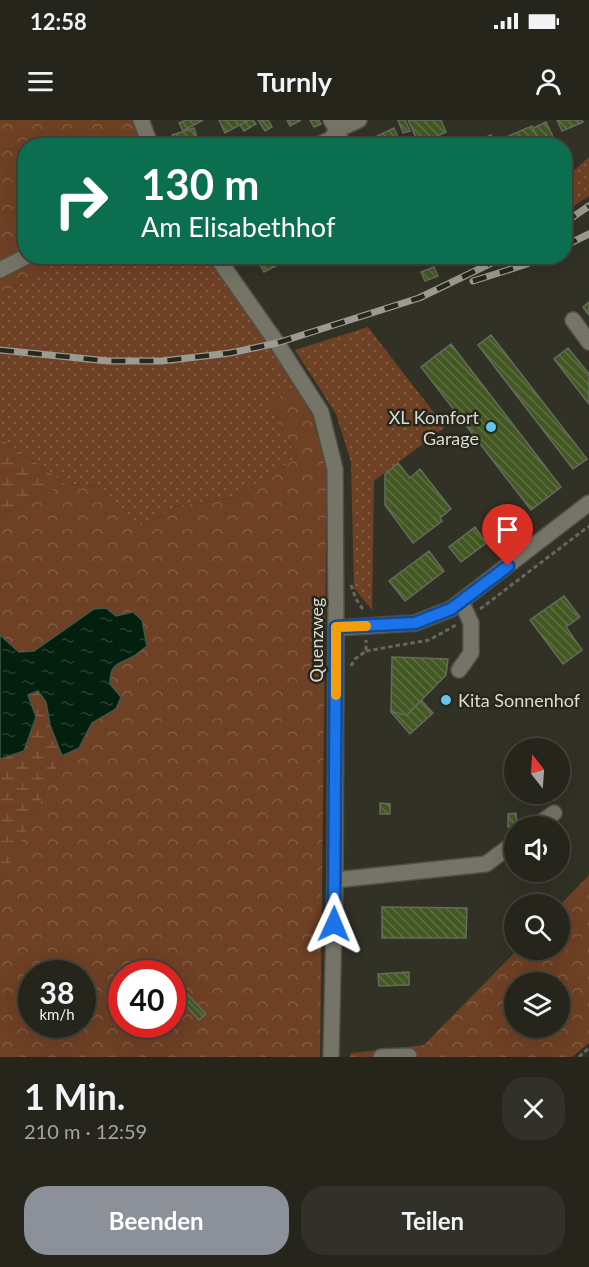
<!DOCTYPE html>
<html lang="de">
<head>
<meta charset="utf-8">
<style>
	:root { --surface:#26251c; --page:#323129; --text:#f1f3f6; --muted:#a4a5a3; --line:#42423b; --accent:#8c9099 }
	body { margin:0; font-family:Lato,sans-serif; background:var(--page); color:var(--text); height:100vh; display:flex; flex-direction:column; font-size:22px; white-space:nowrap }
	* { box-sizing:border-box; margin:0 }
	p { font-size:20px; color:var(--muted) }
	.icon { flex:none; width:33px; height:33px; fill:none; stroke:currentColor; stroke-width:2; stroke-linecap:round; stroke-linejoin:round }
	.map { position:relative; height:937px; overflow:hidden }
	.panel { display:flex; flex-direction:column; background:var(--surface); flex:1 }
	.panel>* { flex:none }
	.hud { position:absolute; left:18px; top:18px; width:554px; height:126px; border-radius:24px; box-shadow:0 6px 24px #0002,0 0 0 2px var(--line); background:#0b6e4f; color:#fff; overflow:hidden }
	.needle { width:39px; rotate:343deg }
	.buttons { position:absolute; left:504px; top:618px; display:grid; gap:12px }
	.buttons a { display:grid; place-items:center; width:66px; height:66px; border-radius:50%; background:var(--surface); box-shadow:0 6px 24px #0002,0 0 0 2px var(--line); font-size:30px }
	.speed { position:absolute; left:18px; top:840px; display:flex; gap:12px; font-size:30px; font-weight:700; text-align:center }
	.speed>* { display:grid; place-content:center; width:78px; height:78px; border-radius:50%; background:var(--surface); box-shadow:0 6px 24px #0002,0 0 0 2px var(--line); line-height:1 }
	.speed small { font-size:15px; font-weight:400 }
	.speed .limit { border:9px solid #d22; background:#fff; color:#111 }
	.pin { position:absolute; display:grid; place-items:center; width:51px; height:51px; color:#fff; margin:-62px -26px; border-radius:50% 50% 50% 0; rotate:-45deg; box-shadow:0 0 6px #0007 }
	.pin .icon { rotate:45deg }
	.me { position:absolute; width:66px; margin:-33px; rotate:1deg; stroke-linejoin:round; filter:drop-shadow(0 0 4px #0008) }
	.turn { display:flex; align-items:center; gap:21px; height:126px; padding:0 24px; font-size:27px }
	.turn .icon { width:78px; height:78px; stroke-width:2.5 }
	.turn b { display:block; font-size:42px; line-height:51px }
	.round { display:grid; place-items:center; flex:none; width:63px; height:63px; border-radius:24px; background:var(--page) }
	.overview { display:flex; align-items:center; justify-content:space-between; height:102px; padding:0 24px }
	h1 { font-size:36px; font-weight:700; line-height:45px }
	.cta { display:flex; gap:12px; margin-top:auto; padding:12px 24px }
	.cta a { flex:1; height:69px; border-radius:24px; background:var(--accent); color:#fff; font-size:24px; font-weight:700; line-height:69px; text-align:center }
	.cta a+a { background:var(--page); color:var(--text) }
	.status { display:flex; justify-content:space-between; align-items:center; height:42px; padding:0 30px; background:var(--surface); direction:ltr }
	.status svg { height:16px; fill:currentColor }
	header { display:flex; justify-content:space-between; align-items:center; height:78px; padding:0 24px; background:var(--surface); font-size:27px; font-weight:700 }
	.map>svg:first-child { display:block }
	.green { fill:url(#green-dots) }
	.forest { fill:url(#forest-crowns); fill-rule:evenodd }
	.wetland { fill:url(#wetland-marsh) }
	.water { fill:url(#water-ripples); stroke:#445749; stroke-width:1.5 }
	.building { fill:url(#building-back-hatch); stroke:#656b5f; stroke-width:1.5 }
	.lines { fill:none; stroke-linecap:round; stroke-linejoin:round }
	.minor-casing { stroke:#504f45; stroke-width:18 }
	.path { stroke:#68675e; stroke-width:3; stroke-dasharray:4.5 3; stroke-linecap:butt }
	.minor { stroke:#757467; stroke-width:15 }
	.rail-casing { stroke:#9b9b92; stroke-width:7 }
	.rail { stroke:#28271c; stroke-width:4.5; stroke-dasharray:14; stroke-linecap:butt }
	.route-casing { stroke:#114b97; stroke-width:15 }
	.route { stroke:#1a73e8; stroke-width:10 }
	.slow { stroke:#f59e0b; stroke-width:10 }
	.poi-dot { fill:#66c4ef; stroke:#28271c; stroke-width:2 }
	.labels { text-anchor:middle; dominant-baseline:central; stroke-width:5; stroke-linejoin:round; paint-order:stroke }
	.poi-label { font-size:18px; fill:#dbdbd4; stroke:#28271c; text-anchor:end }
	.street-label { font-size:18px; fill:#dbdbd4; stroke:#28271c }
</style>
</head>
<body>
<div class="status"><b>12:58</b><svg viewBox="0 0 49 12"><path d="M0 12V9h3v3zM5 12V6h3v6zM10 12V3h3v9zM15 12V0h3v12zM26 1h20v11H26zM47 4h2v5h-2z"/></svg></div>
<header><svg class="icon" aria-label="menu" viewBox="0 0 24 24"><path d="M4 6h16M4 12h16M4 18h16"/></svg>Turnly<svg class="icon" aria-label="person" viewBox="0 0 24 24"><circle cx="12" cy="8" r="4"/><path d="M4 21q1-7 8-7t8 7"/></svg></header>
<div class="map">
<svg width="589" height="937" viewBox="0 0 589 937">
	<defs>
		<pattern id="green-dots" width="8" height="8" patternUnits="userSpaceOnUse" patternTransform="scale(1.5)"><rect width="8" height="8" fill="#6e4024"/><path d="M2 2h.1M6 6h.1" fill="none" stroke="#825b43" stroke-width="1.8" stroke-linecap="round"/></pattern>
		<pattern id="forest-crowns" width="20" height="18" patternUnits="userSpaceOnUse" patternTransform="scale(1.5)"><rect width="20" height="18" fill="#6e4024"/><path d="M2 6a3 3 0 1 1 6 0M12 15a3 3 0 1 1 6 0" fill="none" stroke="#825b43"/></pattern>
		<pattern id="wetland-marsh" width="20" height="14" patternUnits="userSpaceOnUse" patternTransform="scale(1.5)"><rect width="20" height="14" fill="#6e4024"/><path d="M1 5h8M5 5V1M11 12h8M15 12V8" fill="none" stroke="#825b43"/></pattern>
		<pattern id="water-ripples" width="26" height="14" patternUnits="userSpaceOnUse" patternTransform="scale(1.5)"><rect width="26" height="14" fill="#031f0e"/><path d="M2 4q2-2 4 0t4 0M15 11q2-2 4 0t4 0" fill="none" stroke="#273f30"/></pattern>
		<pattern id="building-back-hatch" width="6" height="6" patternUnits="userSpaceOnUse" patternTransform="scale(1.5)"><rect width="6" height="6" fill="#435823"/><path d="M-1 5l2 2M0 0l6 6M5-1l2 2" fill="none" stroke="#5e6f42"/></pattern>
	</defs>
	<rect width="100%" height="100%" fill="#323126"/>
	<path class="green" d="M589 37V76L564 93V59Z
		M67 137H207L295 265 270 284 297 338 235 378 180 385 140 406 98 366 66 364 0 318V175Z
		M368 207 445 307 374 361 372 490 354 468 351 342 336 294 295 230Z"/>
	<path class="forest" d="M0 0H133L142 25 26 26V136L67 137 0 175Z
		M295 265 313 297 327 354 320 937H0V758L10 745 62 636 79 628 92 603 116 588C110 563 103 546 133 536L116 496 94 489 34 531 19 532 0 515V394L66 364 98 366 140 406 180 385 235 378 297 338 270 284ZM32 854H82V904H32ZM122 854H172V904H122Z
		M589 755V923L572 937H350L351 933 424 925 517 830H560V785ZM514 862H560V908H514Z"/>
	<path class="wetland" d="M0 318 66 364 0 394Z
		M38 570 46 582 50 605 62 636 10 745 0 758V639L24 630 28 575Z"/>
	<path class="water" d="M106 488 116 496 133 492 142 500 147 526C143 529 138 533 134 536 119 545 110 542 110 564L121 577 116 589 92 603 79 628 62 636 50 605 46 582 38 571 28 575 36 597 24 631 0 639V515L19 532 34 531 94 489Z"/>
	<path class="building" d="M186 0H203L183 11 179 3Z
		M219 0H249L225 13Z
		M249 0H253L256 4 244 11 240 5Z
		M258 0H268L272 7 265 11Z
		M287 0H301L290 6Z
		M310 0H319L321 4 314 7Z
		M398 0H405L410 11 403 13Z
		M408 0H441L446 12 419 24Z
		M557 0H582L583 2 562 11Z
		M546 2 554 19 541 25 533 8Z
		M532 6 541 25 507 26 504 18Z
		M194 8 200 26H176L172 15Z
		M394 8 400 22 393 26H356Z
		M491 15 493 20 481 25 479 20Z
		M255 136H290L291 138 264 152Z
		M434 147 438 156 425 161 421 152Z
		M589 182V195L583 187Z
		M491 215 587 339 573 349 478 225Z
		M451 224 561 367 531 390 421 247Z
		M568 228 589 254V284L554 239Z
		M398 343 410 358 420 349 451 389 440 398 442 401 413 423 385 385V354Z
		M475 407 486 423 461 442 449 427Z
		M429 431 444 451 405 481 389 461Z
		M564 476 580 497 566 507 582 530 563 544 530 500Z
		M392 537 448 539 446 555 407 595 391 592Z
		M421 580 433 593 410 614 391 592 407 595Z
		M513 646H514V670H513Z
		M560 646H566V669H560Z
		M380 683 390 684V694H380Z
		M516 693 517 706 508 707V694Z
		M382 787 467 788 466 818H382Z
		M409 852V865L379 866 378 854Z
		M187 874 206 894 199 900 181 880Z"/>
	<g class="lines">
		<defs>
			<path id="minor" d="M141 0 151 26
				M331 0 337 10 359 0
				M316 26 331 19 337 10 343 26
				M216 136 277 223 321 292 335 349 336 508 335 760 331 937
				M0 150 27 136
				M573 200 589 222
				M336 508 415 503 451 489 589 383
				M459 550 471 533V503L461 481
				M536 706 554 693
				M335 760 486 744 514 723
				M381 937 409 936"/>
		</defs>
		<use href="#minor" class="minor-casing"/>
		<path class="path" d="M351 465 356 479 364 491
			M480 489 589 406
			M366 531 429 520 458 504
			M351 546 355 539 366 531V520
			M579 937 589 928"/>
		<use href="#minor" class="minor"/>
		<defs>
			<path id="rail" d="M564 103 589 86
				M564 126 589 114
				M473 161 527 144 541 136
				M0 230 108 241H162L230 233 277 223 419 178 506 136"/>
		</defs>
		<use href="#rail" class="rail-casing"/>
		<use href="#rail" class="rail"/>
	</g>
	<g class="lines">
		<defs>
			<path id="route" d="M334 804 336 507 415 503 451 489 508 446"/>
		</defs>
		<use href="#route" class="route-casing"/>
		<use href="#route" class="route"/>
		<path class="slow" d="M336 575V507L366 506"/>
	</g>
	<g class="poi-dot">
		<circle cx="491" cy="307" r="6"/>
		<circle cx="446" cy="580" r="6"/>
	</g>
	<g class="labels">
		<g class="poi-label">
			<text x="479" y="297">XL Komfort<tspan x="479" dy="21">Garage</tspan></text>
			<text x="458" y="580" text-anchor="start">Kita Sonnenhof</text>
		</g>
		<g class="street-label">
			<text transform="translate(316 520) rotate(-90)">Quenzweg</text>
		</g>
	</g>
</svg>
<div class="buttons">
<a><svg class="needle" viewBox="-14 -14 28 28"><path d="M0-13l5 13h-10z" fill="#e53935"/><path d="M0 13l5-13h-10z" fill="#a4a5a3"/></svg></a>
<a><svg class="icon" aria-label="sound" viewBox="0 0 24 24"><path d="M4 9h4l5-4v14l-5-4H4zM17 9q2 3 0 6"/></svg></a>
<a><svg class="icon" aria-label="search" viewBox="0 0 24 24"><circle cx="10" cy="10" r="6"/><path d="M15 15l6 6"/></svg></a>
<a><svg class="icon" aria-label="layers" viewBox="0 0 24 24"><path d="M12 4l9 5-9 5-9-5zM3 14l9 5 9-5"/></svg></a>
</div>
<div class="speed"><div>38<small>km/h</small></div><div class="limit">40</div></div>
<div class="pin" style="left:508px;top:446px;background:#d93025"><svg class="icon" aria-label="arrive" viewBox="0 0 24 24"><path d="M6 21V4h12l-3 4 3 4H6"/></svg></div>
<svg class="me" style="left:334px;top:804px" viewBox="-20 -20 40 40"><path d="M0-17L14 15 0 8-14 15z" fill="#1a73e8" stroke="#fff" stroke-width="4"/></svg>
<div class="hud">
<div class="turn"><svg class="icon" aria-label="right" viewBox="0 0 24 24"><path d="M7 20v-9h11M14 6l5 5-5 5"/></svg><div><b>130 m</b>Am Elisabethhof</div></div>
</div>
</div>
<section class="panel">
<div class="overview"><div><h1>1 Min.</h1><p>210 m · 12:59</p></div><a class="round"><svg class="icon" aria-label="close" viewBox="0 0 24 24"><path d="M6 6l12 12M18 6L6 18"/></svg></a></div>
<div class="cta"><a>Beenden</a><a>Teilen</a></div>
</section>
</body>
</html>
